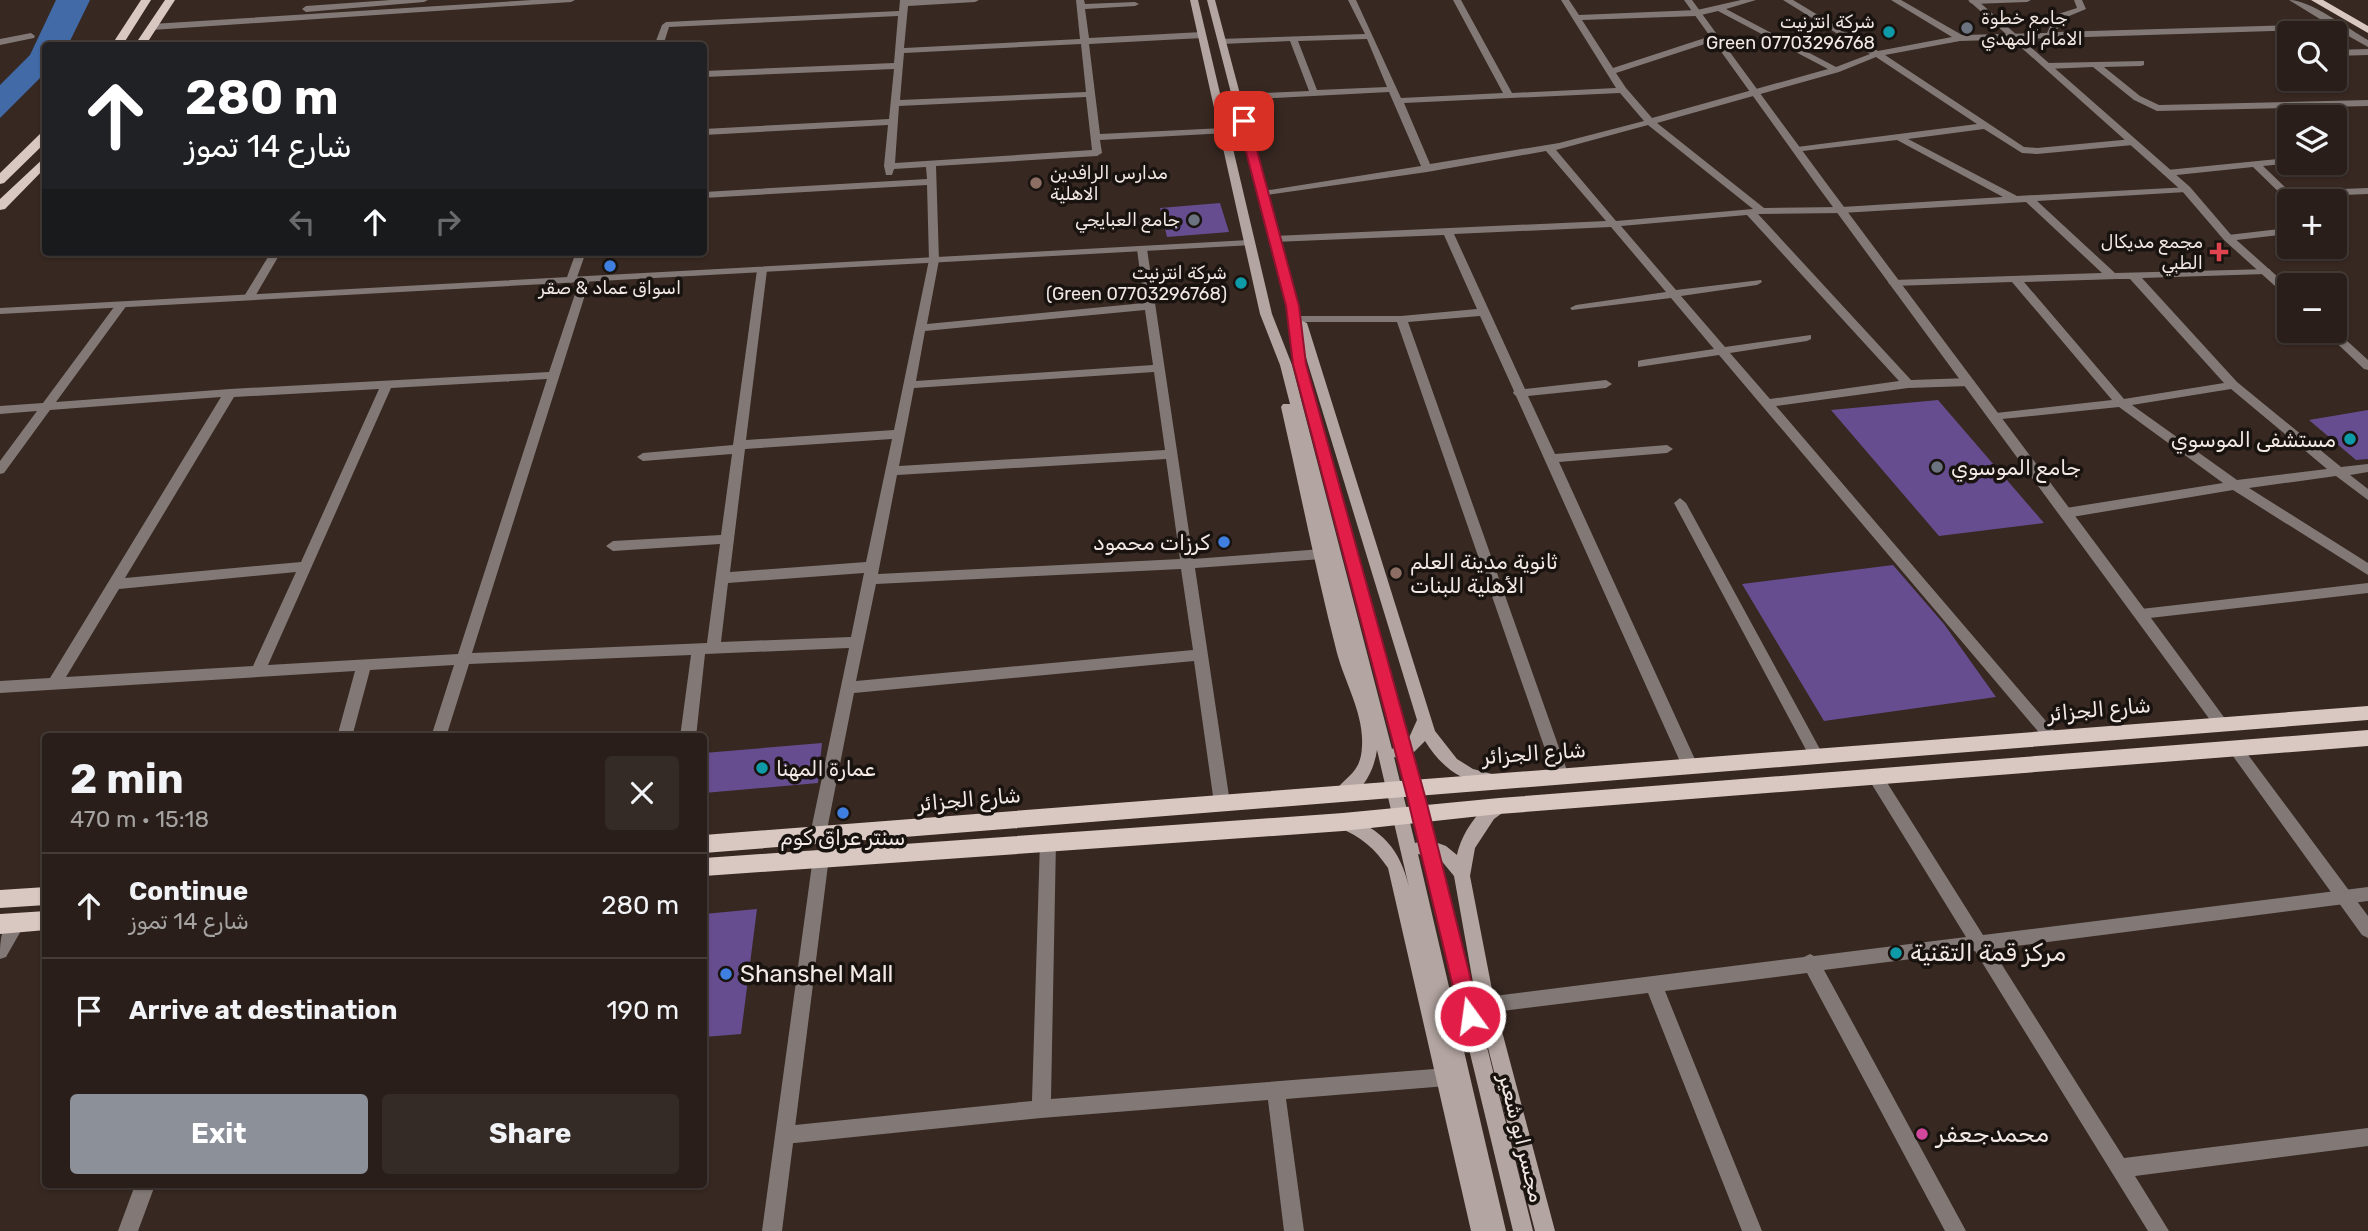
<!DOCTYPE html>
<html lang="en">
<head>
<meta charset="utf-8">
<style>
	:root { --surface:#291e19; --page:#352b26; --text:#f1f3f6; --muted:#a5a2a2; --line:#453c38; --accent:#8c9099 }
	body { margin:0; font-family:Rubik,"Noto Sans Arabic",sans-serif; background:var(--page); color:var(--text); height:100vh; display:flex; flex-direction:column; font-size:26px; white-space:nowrap }
	* { box-sizing:border-box; margin:0 }
	p { font-size:23px; color:var(--muted) }
	.icon { flex:none; width:38px; height:38px; fill:none; stroke:currentColor; stroke-width:2; stroke-linecap:round; stroke-linejoin:round }
	.map { position:relative; flex:1; overflow:hidden }
	.side { position:absolute; left:42px; top:733px; width:665px; height:455px; display:flex; flex-direction:column; background:var(--surface); border-radius:7px; box-shadow:0 2px 5px #0004,0 0 0 2px var(--line) }
	.side>* { flex:none }
	.banner { position:absolute; left:42px; top:42px; width:665px; height:214px; border-radius:7px; box-shadow:0 2px 5px #0004,0 0 0 2px var(--line); background:#202124; color:#fff; overflow:hidden }
	.tools { position:absolute; left:2277px; top:21px; display:grid; gap:14px }
	.tools a { display:grid; place-items:center; width:70px; height:70px; border-radius:7px; background:var(--surface); box-shadow:0 2px 5px #0004,0 0 0 2px var(--line); font-size:35px }
	.pin { position:absolute; display:grid; place-items:center; width:60px; height:60px; color:#fff; margin:-30px; border-radius:14px; box-shadow:0 4px 10px #0006 }
	.me { position:absolute; width:77px; margin:-38px; rotate:346deg; stroke-linejoin:round; filter:drop-shadow(0 0 5px #0008) }
	.turn { display:flex; align-items:center; gap:24px; height:147px; padding:0 28px; font-size:32px }
	.turn .icon { width:91px; height:91px; stroke-width:2.5 }
	.turn b { display:block; font-size:49px; line-height:60px }
	.lanes { display:flex; align-items:center; height:66px; padding:0 28px; background:#0003; justify-content:center; gap:35px; direction:ltr }
	.lanes .off { opacity:.35 }
	.round { display:grid; place-items:center; flex:none; width:74px; height:74px; border-radius:7px; background:var(--page) }
	.headline { display:flex; align-items:center; justify-content:space-between; height:119px; padding:0 28px }
	h1 { font-size:42px; font-weight:700; line-height:52px }
	.button { display:flex; gap:14px; margin-top:auto; padding:14px 28px }
	.button a { flex:1; height:80px; border-radius:7px; background:var(--accent); color:#fff; font-size:28px; font-weight:700; line-height:80px; text-align:center }
	.button a+a { background:var(--page); color:var(--text) }
	ul { padding:0; list-style:none }
	li { display:flex; align-items:center; gap:21px; height:105px; padding:0 28px; border-top:2px solid var(--line) }
	li div { flex:1 }
	li b { display:block; font-size:26px }
	li em { font-style:normal }
	.map>svg:first-child { display:block }
	.water { fill:#426aa6 }
	.building { fill:#664d8f }
	.lines { fill:none; stroke-linecap:round; stroke-linejoin:round }
	.minor { fill:#827976; fill-rule:evenodd }
	.tertiary { fill:#827976; fill-rule:evenodd }
	.secondary { fill:#b3a5a1; fill-rule:evenodd }
	.primary { fill:#d9c7c1; fill-rule:evenodd }
	.route { fill:#e11d48; stroke:#92132f; stroke-width:2 }
	.worship-dot { fill:#6b7280; stroke:#191310; stroke-width:2.5 }
	.culture-dot { fill:#0f9aa8; stroke:#191310; stroke-width:2.5 }
	.education-dot { fill:#8d6e63; stroke:#191310; stroke-width:2.5 }
	.health-dot { fill:#e0444e; stroke:#191310; stroke-width:2.5 }
	.shop-dot { fill:#3f7fe0; stroke:#191310; stroke-width:2.5 }
	.hotel-dot { fill:#d1479c; stroke:#191310; stroke-width:2.5 }
	.labels { text-anchor:middle; dominant-baseline:central; stroke-width:7; stroke-linejoin:round; paint-order:stroke }
	.far-poi-label { font-size:18px; fill:#f2e8e4; stroke:#191310; text-anchor:end }
	.poi-label { font-size:21px; fill:#f2e8e4; stroke:#191310; text-anchor:start }
	.street-label { font-size:21px; fill:#f2e8e4; stroke:#191310 }
	.near-poi-label { font-size:24px; fill:#f2e8e4; stroke:#191310; text-anchor:start }
</style>
</head>
<body>
<div class="map">
<svg width="2368" height="1231" viewBox="0 0 2368 1231">
	<rect width="100%" height="100%" fill="#372821"/>
	<path class="water" d="M56 0H90L70 41 66 45 46 46 45 73 0 118V85L30 55Z"/>
	<path class="building" d="M1220 203 1229 232 1167 237 1160 208Z
		M1938 400 2044 523 1939 536 1831 410Z
		M2368 410V459L2356 460 2309 420Z
		M1893 565 1944 624 1996 697 1824 721 1742 584Z
		M822 743 818 783 704 793V753Z
		M757 909 741 1034 704 1037V914Z"/>
	<g class="lines">
		<path class="minor" d="M900 0H979L975 2 908 6 904 48 1080 39 1076 0H1084L1085 4 1135 2 1139 4 1135 6 1085 9 1089 38 1202 32 1206 35 1202 38 1089 44 1100 134 1224 128 1229 131 1227 133 1100 140 1102 153 1097 156 936 166 939 260 927 324 1144 303 1137 249 1142 246 1147 249 1193 559 1322 549 1329 554 1322 559 1195 568 1230 803 1228 808 1222 810 1216 808 1214 803 1194 661 854 693 826 835 824 840 818 842 812 840 810 835 849 648 705 654 696 737H680L691 655 469 664 446 737H431L454 665 370 670 352 737H337L355 671 0 693V681L50 678 221 397 50 410 4 473 0 474V461L37 411 0 414V406L43 403 117 303 121 302 127 305 56 402 230 389 549 372 580 279 581 277H589L590 279 472 653 707 643 720 544 613 551 606 546 613 541 721 535 732 454 643 461 637 457 643 453 733 445 757 270 762 267 767 270 746 440 894 430 929 260 927 185 704 198V192L927 179 926 167 894 169 892 175H886L884 166 888 125 704 135V129L889 119 894 69 704 77V71L894 63 898 16 669 27 663 46H654L662 25 666 22 899 11ZM1081 44 1086 92 900 100 904 53ZM1086 97 1092 150 895 163 899 106ZM1145 310 1153 365 916 381 925 331ZM1154 372 1165 450 899 466 914 388ZM547 379 458 654 268 665 391 388ZM379 389 301 562 125 578 234 397ZM892 439 866 562 730 572 745 449ZM1166 459 1180 559 878 574 897 475ZM1181 569 1193 650 856 681 876 584ZM296 572 253 666 66 677 119 589ZM864 573 851 637 721 642 728 583Z
			M1348 0H1356L1401 98 1503 93 1453 0H1461L1512 93 1616 88 1561 0H1569L1579 15 1697 10 1741 0H1756L1726 9 1836 67 1870 54 1783 0H1793L1878 51 1952 37 1891 0H1901L1962 35 2047 33 2055 15 2077 8 2074 0H2082L2086 9 2062 19 2056 32 2328 24 2289 0C2311 0 2348 29 2368 40V47L2336 29 1960 41 1885 55 2024 147 2037 148 2133 139 2138 142 2133 145 2037 154 2022 153 1984 129 1908 139 2017 196 2190 187V191L2186 192 2037 201 2115 273 2270 269V273L2266 274 2142 278 2237 382 2341 467 2368 464V472L2350 475 2368 489V500L2336 476 2249 488 2368 563V575L2233 490 2066 518 2061 516 2059 513 2061 510 2066 508 2223 483 2119 407 1992 420 1990 417 1996 413 2112 400 2012 282 1893 286 1888 283 1893 280 2102 273 2026 202 1842 213 1758 214 1911 380 1969 378 1975 382 1969 386 1908 388 1776 406 2057 734 2060 738 2057 742 2052 744 2047 742 1719 355 1638 367V361L1642 360 1714 349 1671 298 1572 310 1570 308 1576 305 1666 292 1611 227 1454 234 1525 389 1606 380 1612 384 1606 388 1528 396 1555 454 1667 445 1673 449 1667 453 1559 462 1698 766 1695 771 1690 772 1685 771 1682 766 1516 396 1513 393 1514 391 1480 316 1408 322 1569 776 1566 781 1561 782 1556 781 1397 322H1300L1294 319 1300 316H1401L1477 309 1444 235 1274 242 1269 239 1274 236 1606 221 1546 151 1427 172 1259 196 1258 194 1263 191 1421 166 1389 92 1237 100 1232 97 1237 94 1309 91 1290 41 1222 44 1219 43V39L1365 34ZM1718 11 1828 69 1652 118 1626 88 1616 73 1717 40V36H1711L1613 68 1582 20 1697 16ZM1367 39 1387 87 1317 90 1298 41ZM1876 57 1977 124 1797 147 1794 148V152L1897 140 2003 197 1842 207 1764 208 1657 123 1839 72ZM1620 93 1644 121 1559 143 1430 164 1404 103ZM1648 125 1753 209 1616 221 1556 150ZM1747 215 1899 381 1770 399 1730 353 1807 341 1811 339V335L1725 347 1681 296 1757 285 1762 282 1761 280 1676 290 1621 226ZM2117 279H2130L2224 383 2124 399 2024 282ZM2231 389 2327 469 2237 480 2132 405Z
			M1971 0H2031L2027 2 1973 4 1969 2Z
			M31 33 35 36 34 38 0 45V39Z
			M2368 49V55L2334 56V50Z
			M2283 51H2289V57L2280 56 2279 54Z
			M2144 61V65L2141 66 2104 67 2140 96 2159 105 2368 100V106L2157 111 2134 100 2093 67 2047 69 2043 66 2047 63Z
			M2289 158V163H2292L2263 166 2289 191 2368 188V194L2295 197 2297 201 2289 202 2253 167 2167 176 2162 173 2167 170Z
			M2289 228V234L2228 241 2223 238 2228 235Z
			M271 252H281L253 300H245L243 298Z
			M576 252H586L576 280 571 283 566 280Z
			M1680 498 1686 503 1822 753 1825 757 1822 761 1817 763 1812 761 1674 503Z
			M2368 583V593L2141 619 2134 614 2141 609Z
			M1876 772 1881 773 1983 935 2368 887V901L1992 949 2124 1158 2368 1128V1146L2135 1176 2169 1231H2148L1975 951 1824 970 1966 1231H1945L1807 973 1665 991 1762 1231H1742L1648 993 1486 1013 1480 1011 1477 1005 1480 999 1486 997 1804 957 1810 954 1814 956 1966 937 1871 783 1868 778 1871 773Z
			M1048 834 1054 836 1056 841 1051 1099 1447 1068 1453 1071 1456 1077 1453 1083 1447 1086 1286 1099 1304 1231H1284L1268 1100 1041 1118 785 1144 778 1142 776 1135 778 1128 785 1126 1032 1101 1040 841 1042 836Z
			M135 1185H155L138 1231H118Z"/>
		<path class="tertiary" d="M391 0H428L424 2 306 12 302 9 306 6Z
			M532 0H575L571 2 152 30 148 27 152 24Z
			M1684 0H1692C1867 242 2050 479 2226 720L2229 724 2226 728 2221 730 2216 728 1816 184Z
			M1968 0H1977L2190 187 2232 236 2289 287V296L2285 295 2224 240 2182 191Z
			M1249 240 1254 243 1253 245 0 314V308Z
			M2334 329 2368 360V370L2364 369 2324 331Z
			M2235 742 2240 744 2368 916V938L2362 935 2230 752 2227 748 2230 744Z
			M821 850 827 852 829 857 782 1231H762L813 857 815 852Z
			M18 914 24 917 26 922 6 957 0 959C0 943 0 921 18 914Z"/>
		<path class="secondary" d="M1190 0H1198L1272 314 1292 365 1392 749 1395 747 1294 364 1286 306 1207 0H1215L1300 320 1307 323 1435 731 1457 759 1473 769 1492 774 1495 779 1492 784 1487 785C1458 780 1440 765 1425 741L1412 754 1435 842 1446 846 1457 855C1461 835 1479 806 1499 799L1505 801 1507 806 1505 811 1494 819 1475 848 1470 876 1495 1005 1555 1231H1535L1477 1005 1454 876 1440 859 1533 1231H1513L1422 855 1418 854 1506 1231H1471L1388 868C1375 849 1361 836 1339 828L1337 823 1339 818 1345 816C1382 829 1400 849 1409 887L1377 750C1374 771 1362 794 1341 802L1335 800 1333 795C1343 776 1361 776 1362 746 1364 714 1345 683 1337 653 1316 572 1300 489 1281 407L1283 404H1290L1280 365 1260 314ZM1304 351 1417 720 1408 740 1306 364ZM1394 757 1398 758 1419 842 1415 843Z"/>
		<path class="primary" d="M141 0H151L122 46H111Z
			M165 0H175L145 46H134Z
			M2311 0H2323L2368 26V33Z
			M42 132H46V142L4 183 0 184V173Z
			M46 156V167L5 209 0 210V199Z
			M2368 706V720L704 853V835Z
			M2368 730V746L1499 814 1343 831 704 876V858L1343 813 1499 798Z
			M46 887V905L0 908V890Z
			M46 911V930L0 934V914Z"/>
	</g>
	<path class="route" d="M1244 118 1249 121 1299 306 1306 364 1426 800 1480 1016 1477 1023 1470 1025 1463 1023 1460 1016 1408 800 1293 364 1286 306 1238 121Z"/>
	<g class="worship-dot">
		<circle cx="1967" cy="28" r="7"/>
		<circle cx="1194" cy="220" r="7"/>
		<circle cx="1937" cy="467" r="7"/>
	</g>
	<g class="culture-dot">
		<circle cx="1889" cy="32" r="7"/>
		<circle cx="1241" cy="283" r="7"/>
		<circle cx="2350" cy="439" r="7"/>
		<circle cx="762" cy="768" r="7"/>
		<circle cx="1896" cy="953" r="7"/>
	</g>
	<g class="education-dot">
		<circle cx="1036" cy="183" r="7"/>
		<circle cx="1396" cy="573" r="7"/>
	</g>
	<path class="health-dot" d="M2215.5 241.5h7v7h7v7h-7v7h-7v-7h-7v-7h7z"/>
	<g class="shop-dot">
		<circle cx="610" cy="266" r="7"/>
		<circle cx="1224" cy="542" r="7"/>
		<circle cx="843" cy="813" r="7"/>
		<circle cx="726" cy="974" r="7"/>
	</g>
	<circle class="hotel-dot" cx="1922" cy="1134" r="7"/>
	<g class="labels">
		<g class="far-poi-label">
			<text x="1981" y="18" text-anchor="start">جامع خطوة<tspan x="1981" dy="21">الامام المهدي</tspan></text>
			<text x="1875" y="22">شركة انترنيت<tspan x="1875" dy="21">Green 07703296768</tspan></text>
			<text x="1050" y="173" text-anchor="start">مدارس الرافدين<tspan x="1050" dy="21">اﻻهلية</tspan></text>
			<text x="1180" y="220">جامع العبايجي</text>
			<text x="2203" y="242">مجمع مديكال<tspan x="2203" dy="21">الطبي</tspan></text>
			<text x="1227" y="273">شركة انترنيت<tspan x="1227" dy="21">(Green 07703296768)</tspan></text>
			<text x="610" y="288" text-anchor="middle">اسواق عماد &amp; صقر</text>
		</g>
		<g class="poi-label">
			<text x="2336" y="439" text-anchor="end">مستشفى الموسوي</text>
			<text x="1951" y="467">جامع الموسوي</text>
			<text x="1210" y="542" text-anchor="end">كرزات محمود</text>
			<text x="1410" y="561">ثانوية مدينة العلم<tspan x="1410" dy="24">الأهلية للبنات</tspan></text>
			<text x="776" y="768">عمارة المهنا</text>
			<text x="843" y="837" text-anchor="middle">سنتر عراق كوم</text>
		</g>
		<g class="street-label">
			<text transform="translate(2099 709) rotate(-5)">شارع الجزائر</text>
			<text transform="translate(1534 753) rotate(-4)">شارع الجزائر</text>
			<text transform="translate(969 799) rotate(-5)">شارع الجزائر</text>
			<text transform="translate(1522 1138) rotate(76)">مجسر ابو شعير</text>
		</g>
		<g class="near-poi-label">
			<text x="1910" y="953">مركز قمة التقنية</text>
			<text x="740" y="974">Shanshel Mall</text>
			<text x="1936" y="1134">محمدجعفر</text>
		</g>
	</g>
</svg>
<div class="tools">
<a><svg class="icon" aria-label="search" viewBox="0 0 24 24"><circle cx="10" cy="10" r="6"/><path d="M15 15l6 6"/></svg></a>
<a><svg class="icon" aria-label="layers" viewBox="0 0 24 24"><path d="M12 4l9 5-9 5-9-5zM3 14l9 5 9-5"/></svg></a>
<a>+</a>
<a>−</a>
</div>
<div class="pin" style="left:1244px;top:121px;background:#d93025"><svg class="icon" aria-label="arrive" viewBox="0 0 24 24"><path d="M6 21V4h12l-3 4 3 4H6"/></svg></div>
<svg class="me" style="left:1470px;top:1016px" viewBox="-20 -20 40 40"><circle r="17" fill="#e11d48" stroke="#fff" stroke-width="3"/><path d="M0-11L8 9 0 5-8 9z" fill="#fff"/></svg>
<div class="banner">
<div class="turn"><svg class="icon" aria-label="ahead" viewBox="0 0 24 24"><path d="M12 20V5M6 11l6-6 6 6"/></svg><div><b>280 m</b>شارع 14 تموز</div></div>
<div class="lanes"><svg class="icon off" aria-label="left" viewBox="0 0 24 24"><path d="M17 20v-9H6M10 6l-5 5 5 5"/></svg><svg class="icon" aria-label="ahead" viewBox="0 0 24 24"><path d="M12 20V5M6 11l6-6 6 6"/></svg><svg class="icon off" aria-label="right" viewBox="0 0 24 24"><path d="M7 20v-9h11M14 6l5 5-5 5"/></svg></div>
</div>
<section class="side">
<div class="headline"><div><h1>2 min</h1><p>470 m · 15:18</p></div><a class="round"><svg class="icon" aria-label="close" viewBox="0 0 24 24"><path d="M6 6l12 12M18 6L6 18"/></svg></a></div>
<ul>
<li><svg class="icon" aria-label="ahead" viewBox="0 0 24 24"><path d="M12 20V5M6 11l6-6 6 6"/></svg><div><b>Continue</b><p>شارع 14 تموز</p></div><em>280 m</em></li>
<li><svg class="icon" aria-label="arrive" viewBox="0 0 24 24"><path d="M6 21V4h12l-3 4 3 4H6"/></svg><div><b>Arrive at destination</b></div><em>190 m</em></li>
</ul>
<div class="button"><a>Exit</a><a>Share</a></div>
</section>
</div>
</body>
</html>
